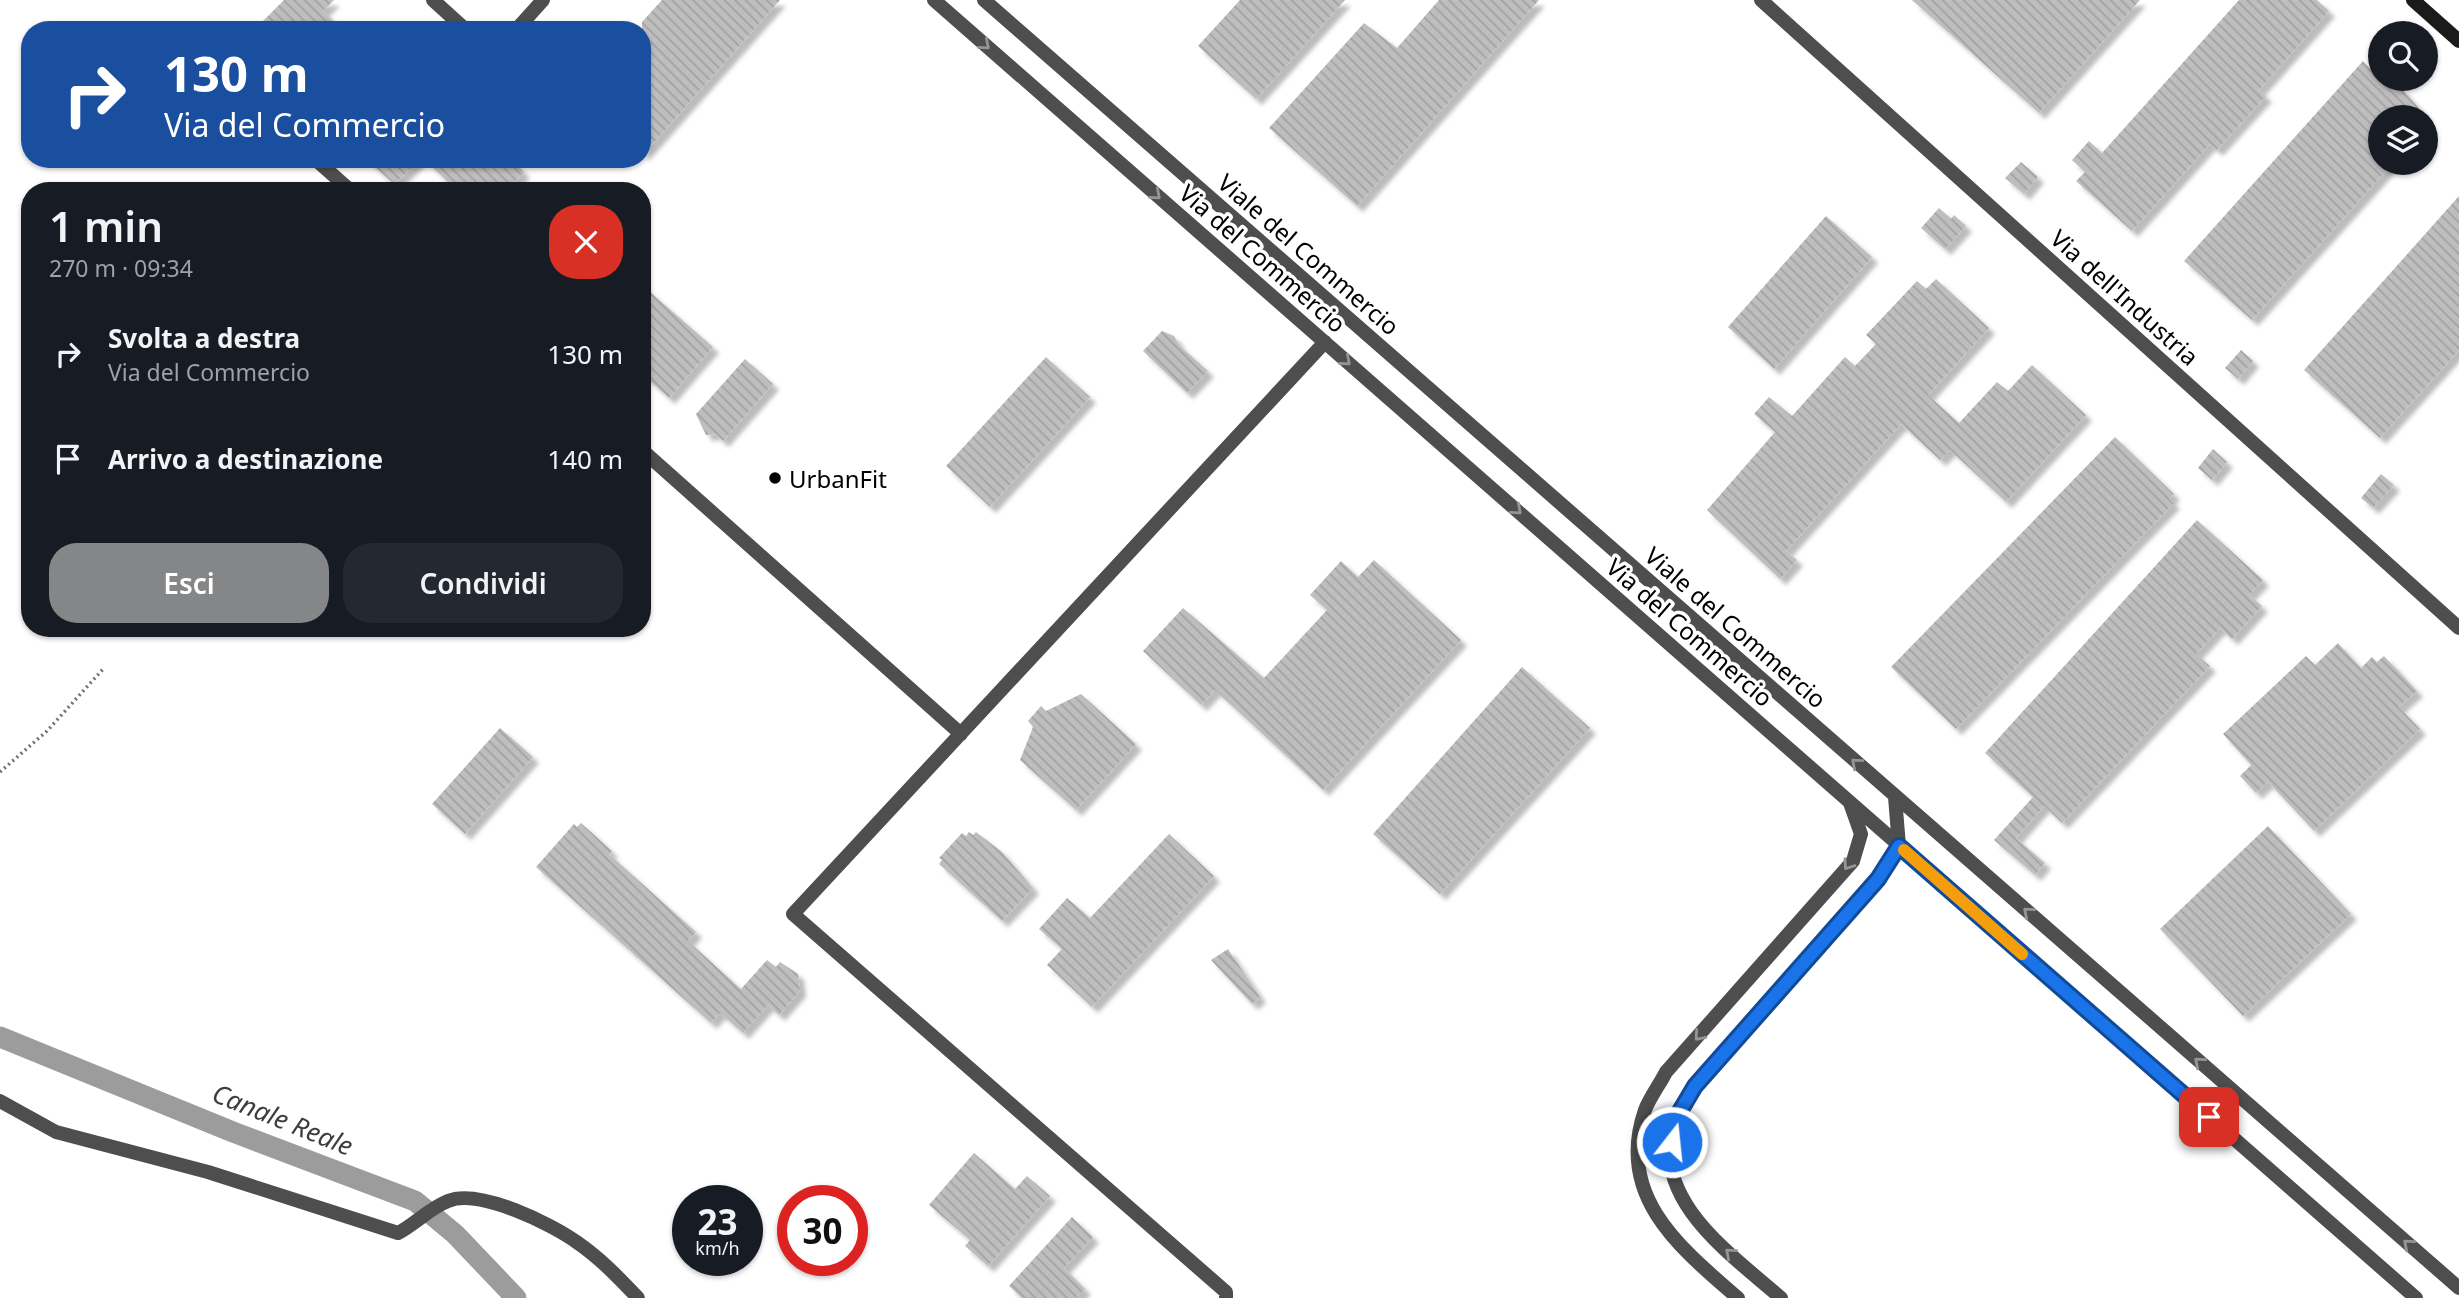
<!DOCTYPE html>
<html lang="it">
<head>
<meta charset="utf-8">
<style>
	:root { --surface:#171b24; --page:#242831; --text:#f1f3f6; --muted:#9ea1a6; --accent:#858687 }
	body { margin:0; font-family:"Noto Sans",sans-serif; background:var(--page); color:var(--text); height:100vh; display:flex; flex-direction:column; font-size:26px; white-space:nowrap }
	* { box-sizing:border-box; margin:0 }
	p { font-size:23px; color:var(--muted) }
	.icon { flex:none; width:38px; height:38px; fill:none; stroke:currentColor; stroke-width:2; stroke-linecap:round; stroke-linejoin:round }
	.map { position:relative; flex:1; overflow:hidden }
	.sheet { position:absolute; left:21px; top:182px; width:630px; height:455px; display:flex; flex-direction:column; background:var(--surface); border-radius:28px; box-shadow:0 2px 5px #0004 }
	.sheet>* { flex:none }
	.top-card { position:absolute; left:21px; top:21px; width:630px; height:147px; border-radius:28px; box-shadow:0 2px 5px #0004; background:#1a4fa0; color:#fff; overflow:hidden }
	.fabs { position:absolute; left:2368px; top:21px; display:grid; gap:14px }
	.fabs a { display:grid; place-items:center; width:70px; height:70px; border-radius:50%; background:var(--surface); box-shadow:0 2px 5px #0004; font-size:35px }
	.speed { position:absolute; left:672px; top:1185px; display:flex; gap:14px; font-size:35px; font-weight:700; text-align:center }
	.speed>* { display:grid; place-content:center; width:91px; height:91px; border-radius:50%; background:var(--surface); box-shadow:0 2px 5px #0004; line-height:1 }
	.speed small { font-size:18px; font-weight:400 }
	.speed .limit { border:10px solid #d22; background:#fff; color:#111 }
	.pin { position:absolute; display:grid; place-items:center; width:60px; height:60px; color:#fff; margin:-30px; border-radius:14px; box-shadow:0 4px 10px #0006 }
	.me { position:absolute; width:77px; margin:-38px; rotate:16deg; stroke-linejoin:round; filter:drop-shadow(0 0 5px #0008) }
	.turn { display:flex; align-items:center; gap:24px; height:147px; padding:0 28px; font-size:32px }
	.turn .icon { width:91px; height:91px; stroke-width:2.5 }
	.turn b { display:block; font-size:49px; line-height:60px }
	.round { display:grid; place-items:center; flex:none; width:74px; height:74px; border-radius:28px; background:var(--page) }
	.headline { display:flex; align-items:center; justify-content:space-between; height:119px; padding:0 28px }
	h1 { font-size:42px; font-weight:600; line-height:52px }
	.button { display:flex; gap:14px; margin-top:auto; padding:14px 28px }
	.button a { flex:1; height:80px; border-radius:28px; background:var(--accent); color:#fff; font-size:28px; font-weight:600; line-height:80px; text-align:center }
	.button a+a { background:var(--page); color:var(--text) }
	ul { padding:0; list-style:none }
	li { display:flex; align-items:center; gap:21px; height:105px; padding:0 28px }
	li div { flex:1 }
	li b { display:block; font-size:26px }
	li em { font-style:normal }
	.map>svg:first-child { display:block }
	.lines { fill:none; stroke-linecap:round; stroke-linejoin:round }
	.canal { stroke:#9c9c9c; stroke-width:21 }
	.building { fill:url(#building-back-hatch); filter:url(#shadow) }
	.path { stroke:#707070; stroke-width:3.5; stroke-dasharray:2 3.5; stroke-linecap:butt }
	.street { stroke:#4e4e4e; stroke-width:14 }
	.secondary { stroke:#1b1b1b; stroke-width:14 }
	.oneway { stroke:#959595 }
	.route-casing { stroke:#114b97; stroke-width:18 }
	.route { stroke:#1a73e8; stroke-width:12 }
	.slow { stroke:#f59e0b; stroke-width:12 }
	.poi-dot { fill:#000; stroke:#fff; stroke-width:2.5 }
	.labels { text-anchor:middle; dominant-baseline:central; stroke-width:7; stroke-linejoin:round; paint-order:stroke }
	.street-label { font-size:24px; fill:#000; stroke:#fff }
	.poi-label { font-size:24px; fill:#000; stroke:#fff; text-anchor:start }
	.water-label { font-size:26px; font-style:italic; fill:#3d3d3d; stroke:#fff }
</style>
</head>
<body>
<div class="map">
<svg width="2459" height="1298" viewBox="0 0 2459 1298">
	<defs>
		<pattern id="building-back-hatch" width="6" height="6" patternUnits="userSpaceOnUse" patternTransform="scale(1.75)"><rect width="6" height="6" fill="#bebebe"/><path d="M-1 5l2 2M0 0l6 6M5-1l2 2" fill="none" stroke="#a2a2a2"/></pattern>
		<filter id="shadow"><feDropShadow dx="6" dy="6" stdDeviation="2" flood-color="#0004"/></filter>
	</defs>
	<rect width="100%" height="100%" fill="#fff"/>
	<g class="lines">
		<path class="canal" d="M0 1037 233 1132 415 1201 455 1234 516 1298"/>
	</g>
	<path class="building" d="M284 0H334L323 11 342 30H271L263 21Z
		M662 0H780L642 156V22Z
		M1240 0H1345L1256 99 1198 46Z
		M1439 0H1539L1357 206 1269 128 1364 23 1397 48Z
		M1912 0H2140L2039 113Z
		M2239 0H2317L2329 11 2259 90 2266 96 2217 150 2210 144 2132 231 2076 181 2085 172 2072 160 2089 141 2102 153Z
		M2363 61 2380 79 2402 89 2427 117H2380V163H2393L2252 320 2184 261Z
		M366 159H421L394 184Z
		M424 159H511L524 172 506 191H457Z
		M2021 162 2038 177 2024 194 2005 178Z
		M2459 196V350L2380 438 2304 370Z
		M1939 208 1951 219 1954 215 1966 226 1945 249 1921 228Z
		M1826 216 1872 257 1774 369 1728 327Z
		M1936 279 1989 328 1928 395 1959 423 1997 382 2008 391 2032 365 2086 415 2006 502 1950 450 1940 460 1901 424 1786 551 1797 560 1780 579 1707 510 1775 432 1754 414 1769 397 1792 416 1845 357 1855 366 1876 344 1866 335 1917 281 1926 289Z
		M642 285 713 347 669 398 642 374Z
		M1162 331 1174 336 1180 346 1208 371 1187 393 1143 351Z
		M2241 350 2253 361 2238 379 2225 368Z
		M1046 357 1090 397 990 507 946 466Z
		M745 359 773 384 723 441 715 434 706 435 696 414Z
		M2115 437 2174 494 2169 499 2174 503 1956 729 1891 667Z
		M2213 449 2227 462 2212 480 2198 468Z
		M2381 474 2394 485 2373 508 2361 498Z
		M2197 520 2263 580 2249 595 2262 606 2232 639 2220 628 2196 654 2210 666 2062 823 2044 806 2016 838 2045 863 2035 875 1994 840 2033 797 1985 753Z
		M1374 560 1461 640 1323 790 1215 690 1201 705 1143 651 1183 608 1264 678 1327 610 1310 595 1341 561 1358 577Z
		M2338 643 2361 668 2372 657 2377 662 2384 656 2417 691 2399 707 2420 729 2314 831 2268 782 2256 793 2240 776 2251 765 2223 734 2306 656 2315 665Z
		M1522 667 1590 728 1440 894 1373 834Z
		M1081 694 1136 744 1076 810 1020 760 1033 727 1028 721 1041 706 1046 711Z
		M500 728 533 757 465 834 432 804Z
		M581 823 612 851 609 854 696 932 688 941 741 989 767 960 776 967 780 962 798 974 800 991 779 1015 768 1005 743 1033 720 1013 711 1023 536 867 574 824 577 827Z
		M2268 826 2351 914 2243 1016 2160 929Z
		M969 832 973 835 976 832 1002 852 1033 888 1002 921 939 864 942 860 939 858 962 833 966 836Z
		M1169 834 1214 876 1092 1007 1047 965 1062 949 1039 929 1067 898 1090 918Z
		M1228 949 1260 997 1252 1004 1211 960Z
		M974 1153 1015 1189 1027 1176 1050 1196 988 1266 965 1246 970 1240 929 1205Z
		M1072 1217 1093 1237 1064 1268 1085 1289 1076 1298H1022L1009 1286Z"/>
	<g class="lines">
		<path class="path" d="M0 772 47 731 104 668"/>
		<path class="street" d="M433 0 466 30
			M934 0 2416 1298
			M984 0 2459 1288
			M1761 0 2459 628
			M516 30 543 0
			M315 159 351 191
			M642 450 961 734
			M0 1101 56 1132 208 1172 398 1233C415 1224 430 1208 448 1201 479 1188 552 1224 578 1243 601 1259 619 1278 638 1298
			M1226 1298V1292L793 914 1325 342
			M1738 1298C1680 1248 1615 1196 1645 1110 1650 1097 1660 1084 1666 1072L1853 861 1861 834 1850 803
			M1781 1298C1731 1254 1651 1201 1673 1124 1677 1111 1688 1097 1695 1086L1878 879 1899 846 1895 797"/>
		<path class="secondary" d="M2413 0 2459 41"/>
	</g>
	<defs><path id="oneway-chevron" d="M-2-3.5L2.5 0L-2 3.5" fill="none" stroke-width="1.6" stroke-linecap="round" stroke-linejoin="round" transform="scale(1.75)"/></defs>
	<g class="oneway">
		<use href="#oneway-chevron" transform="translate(985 45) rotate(41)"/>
		<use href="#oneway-chevron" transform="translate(1156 195) rotate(41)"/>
		<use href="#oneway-chevron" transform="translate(1346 361) rotate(41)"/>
		<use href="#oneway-chevron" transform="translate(1517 510) rotate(41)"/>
		<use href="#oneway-chevron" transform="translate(1856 763) rotate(-139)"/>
		<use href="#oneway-chevron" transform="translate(1848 865) rotate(125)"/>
		<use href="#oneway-chevron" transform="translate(2028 912) rotate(-139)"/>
		<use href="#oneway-chevron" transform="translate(1699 1036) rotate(131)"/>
		<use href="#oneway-chevron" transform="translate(2199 1062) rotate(-139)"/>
		<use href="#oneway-chevron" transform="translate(2408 1244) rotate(-139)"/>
		<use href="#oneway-chevron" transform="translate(1730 1253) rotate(-139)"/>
	</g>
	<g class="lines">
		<defs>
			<path id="route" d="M1672 1142 1673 1123 1695 1086 1878 879 1899 846 2209 1117"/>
		</defs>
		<use href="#route" class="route-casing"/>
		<use href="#route" class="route"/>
		<path class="slow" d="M1904 850 2022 954"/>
	</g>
	<circle class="poi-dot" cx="775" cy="478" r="7"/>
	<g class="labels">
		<g class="street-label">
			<text transform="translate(1309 254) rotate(41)">Viale del Commercio</text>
			<text transform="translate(1263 258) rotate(41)">Via del Commercio</text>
			<text transform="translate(2125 297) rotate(42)">Via dell'Industria</text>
			<text transform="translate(1736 627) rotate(41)">Viale del Commercio</text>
			<text transform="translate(1690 632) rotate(41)">Via del Commercio</text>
		</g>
		<g class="poi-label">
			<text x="789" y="478">UrbanFit</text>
		</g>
		<g class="water-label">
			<text transform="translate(283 1119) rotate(22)">Canale Reale</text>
		</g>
	</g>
</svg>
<div class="fabs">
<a><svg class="icon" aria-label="search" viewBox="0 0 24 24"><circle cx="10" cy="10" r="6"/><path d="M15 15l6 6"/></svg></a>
<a><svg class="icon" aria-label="layers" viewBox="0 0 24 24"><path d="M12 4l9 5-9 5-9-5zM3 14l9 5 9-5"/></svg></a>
</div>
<div class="speed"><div>23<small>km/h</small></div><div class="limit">30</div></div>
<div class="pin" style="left:2209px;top:1117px;background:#d93025"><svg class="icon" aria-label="arrive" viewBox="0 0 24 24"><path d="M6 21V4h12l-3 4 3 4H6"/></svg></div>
<svg class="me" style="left:1672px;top:1142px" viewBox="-20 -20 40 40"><circle r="17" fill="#1a73e8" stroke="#fff" stroke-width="3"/><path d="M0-11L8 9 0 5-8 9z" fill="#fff"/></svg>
<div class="top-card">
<div class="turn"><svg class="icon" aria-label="right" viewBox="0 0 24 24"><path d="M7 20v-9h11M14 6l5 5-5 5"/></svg><div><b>130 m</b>Via del Commercio</div></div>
</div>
<section class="sheet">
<div class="headline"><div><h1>1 min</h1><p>270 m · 09:34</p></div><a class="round" style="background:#d93025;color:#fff"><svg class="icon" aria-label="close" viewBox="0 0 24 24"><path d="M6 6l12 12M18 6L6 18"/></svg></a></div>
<ul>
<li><svg class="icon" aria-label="right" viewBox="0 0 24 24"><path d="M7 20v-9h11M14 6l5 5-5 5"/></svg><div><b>Svolta a destra</b><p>Via del Commercio</p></div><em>130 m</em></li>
<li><svg class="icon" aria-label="arrive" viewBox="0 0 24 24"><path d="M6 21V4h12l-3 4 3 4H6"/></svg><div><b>Arrivo a destinazione</b></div><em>140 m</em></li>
</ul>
<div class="button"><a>Esci</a><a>Condividi</a></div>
</section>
</div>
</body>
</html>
